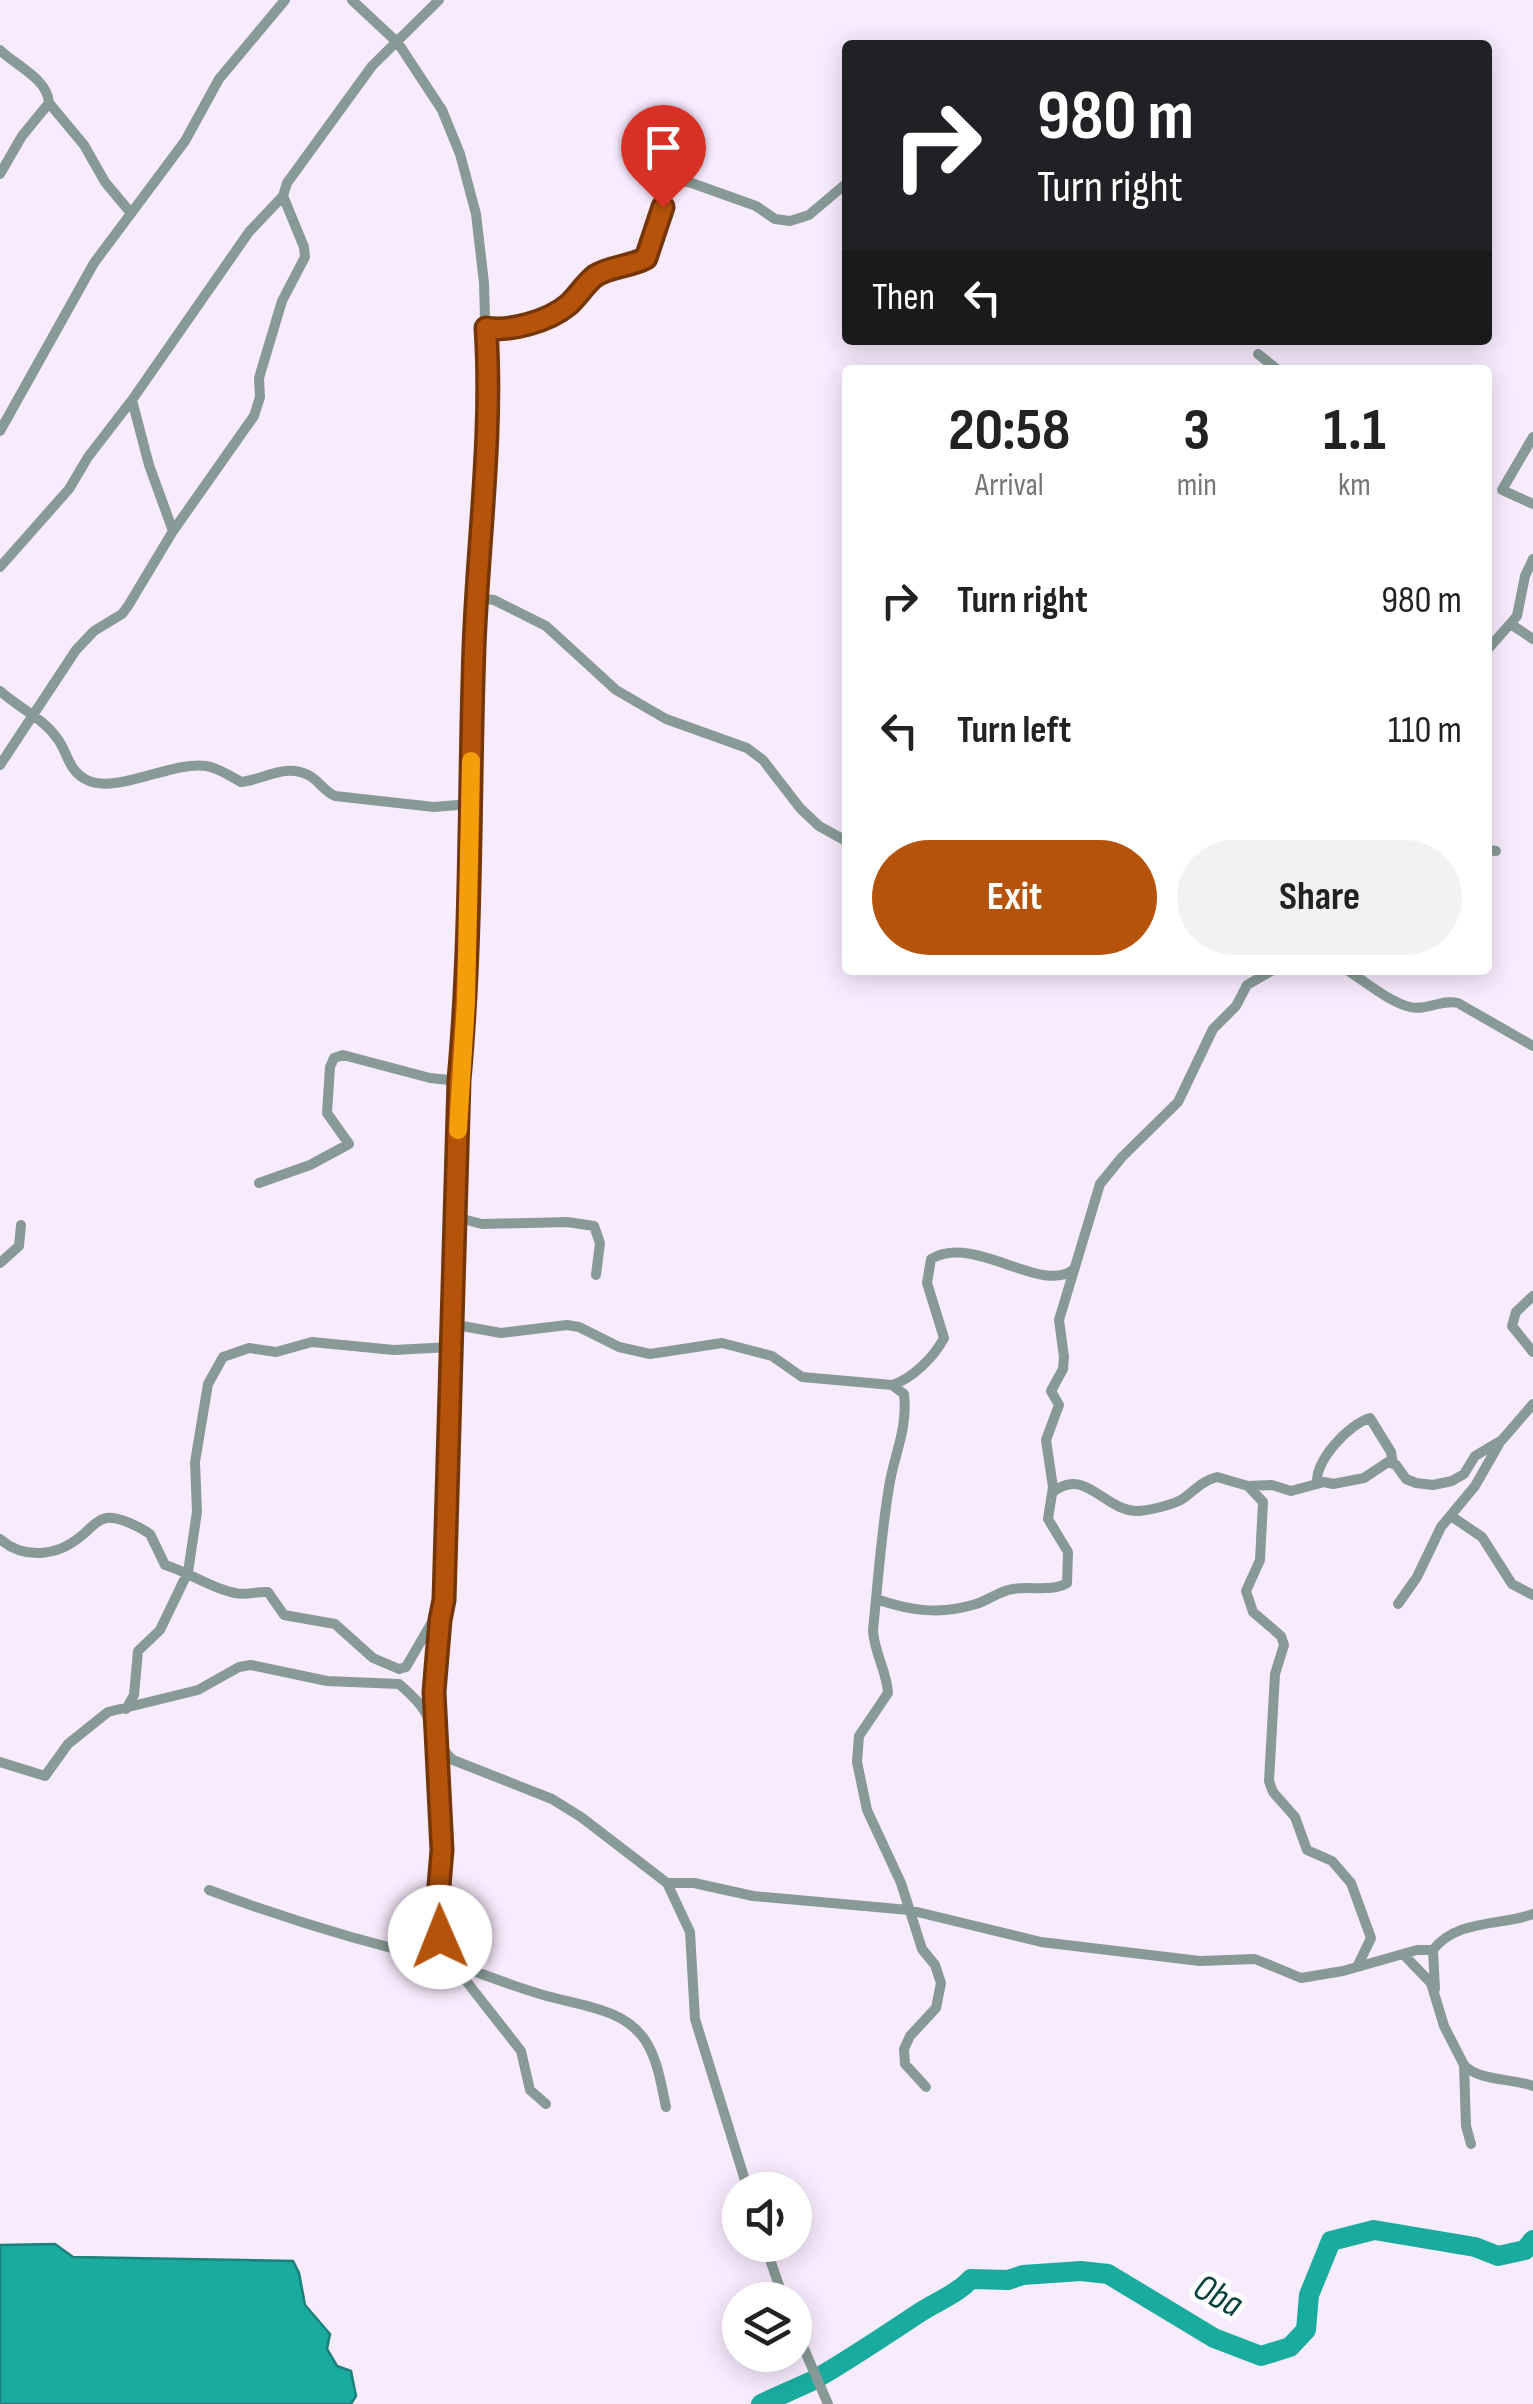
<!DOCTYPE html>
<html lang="en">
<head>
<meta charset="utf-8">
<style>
	:root { --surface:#fff; --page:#f2f2f2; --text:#222; --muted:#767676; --accent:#b45309 }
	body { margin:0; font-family:"Sofia Sans Condensed",sans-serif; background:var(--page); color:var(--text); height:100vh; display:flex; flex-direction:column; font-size:38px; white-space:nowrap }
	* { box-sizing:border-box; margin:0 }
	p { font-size:32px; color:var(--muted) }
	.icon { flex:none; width:55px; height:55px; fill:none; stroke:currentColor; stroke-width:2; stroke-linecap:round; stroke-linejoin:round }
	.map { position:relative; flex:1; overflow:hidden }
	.details { position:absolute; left:842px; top:365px; width:650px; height:610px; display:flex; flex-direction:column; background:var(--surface); border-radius:10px; box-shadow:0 5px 25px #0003 }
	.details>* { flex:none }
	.hud { position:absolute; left:842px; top:40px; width:650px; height:305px; border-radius:10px; box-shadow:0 5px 25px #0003; background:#202124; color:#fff; overflow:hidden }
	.fabs { position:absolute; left:722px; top:2172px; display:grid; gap:20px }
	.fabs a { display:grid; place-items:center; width:90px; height:90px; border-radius:50%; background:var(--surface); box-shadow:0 5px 25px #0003; font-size:50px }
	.pin { position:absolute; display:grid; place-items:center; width:85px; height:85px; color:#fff; margin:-102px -42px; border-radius:50% 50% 50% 0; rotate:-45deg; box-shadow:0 0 10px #0007 }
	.pin .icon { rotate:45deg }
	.me { position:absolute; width:110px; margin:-55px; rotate:359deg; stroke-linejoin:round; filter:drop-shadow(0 0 8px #0008) }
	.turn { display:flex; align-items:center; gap:35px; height:210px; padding:0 30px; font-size:45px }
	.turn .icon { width:130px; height:130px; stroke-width:2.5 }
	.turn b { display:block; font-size:70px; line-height:85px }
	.then { display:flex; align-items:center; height:95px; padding:0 30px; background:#0003; gap:20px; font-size:38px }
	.eta { display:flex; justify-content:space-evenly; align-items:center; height:170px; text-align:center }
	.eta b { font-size:60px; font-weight:700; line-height:70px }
	.primary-button { display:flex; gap:20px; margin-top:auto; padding:20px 30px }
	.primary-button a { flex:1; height:115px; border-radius:60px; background:var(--accent); color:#fff; font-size:40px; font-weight:700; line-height:115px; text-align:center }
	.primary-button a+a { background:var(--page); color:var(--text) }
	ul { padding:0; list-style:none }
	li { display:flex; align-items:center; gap:30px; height:130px; padding:0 30px }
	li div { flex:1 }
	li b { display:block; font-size:38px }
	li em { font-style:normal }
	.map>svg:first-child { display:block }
	.water { fill:#1aab9f; stroke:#1c807b; stroke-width:2.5 }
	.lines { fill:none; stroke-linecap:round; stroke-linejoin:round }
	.river { stroke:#1aab9f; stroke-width:20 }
	.minor { stroke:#889a97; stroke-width:10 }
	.route-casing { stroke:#753606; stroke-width:25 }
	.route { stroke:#b45309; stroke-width:18 }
	.slow { stroke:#f59e0b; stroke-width:18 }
	.labels { text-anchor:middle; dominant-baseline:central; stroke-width:10; stroke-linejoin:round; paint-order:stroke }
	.water-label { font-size:38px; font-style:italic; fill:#05413d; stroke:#fff }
</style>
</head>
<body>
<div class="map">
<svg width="1533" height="2404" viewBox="0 0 1533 2404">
	<rect width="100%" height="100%" fill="#f8ebfe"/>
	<path class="water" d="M55 2244 73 2257 293 2261 299 2273 305 2305 330 2334 327 2349 337 2366 351 2371 356 2396 351 2404H0V2245Z"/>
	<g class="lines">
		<path class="river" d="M819 2377C853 2357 886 2335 919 2313 937 2301 956 2295 971 2279L1008 2280 1023 2275 1081 2271 1108 2274 1214 2338 1261 2356 1290 2347 1306 2330 1309 2295 1331 2241 1374 2230 1475 2247 1498 2256 1525 2250 1533 2240
			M761 2404 812 2381"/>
		<path class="minor" d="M352 0 398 43 442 110 460 154 476 214 484 283 488 429 474 648 466 1001 459 1081 445 1600C436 1636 421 1736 453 1760L552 1799 581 1817 667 1883 690 1932 695 2019 748 2190
			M0 50C15 65 48 79 49 103L22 136 0 174
			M49 103 84 145 105 182 130 212
			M486 328C510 332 550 321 568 305 577 297 585 284 595 276 610 266 630 267 646 258L667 192 675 185 686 181 756 206 775 219 790 221 809 215 848 182
			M1258 354 1278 370
			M132 400 149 465 173 531
			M0 431 94 263 185 141 219 79 285 0
			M1533 437 1502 490 1533 504
			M0 567 69 489 88 457 132 400 249 232 283 196
			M476 598 494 600 546 626 616 690 666 719 747 748 763 760 800 808 819 826 848 842
			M1512 625 1533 639
			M1488 649 1517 616 1525 576 1533 559
			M0 691C20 709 44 718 59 741 68 755 69 770 85 779 114 796 170 761 206 766 219 768 230 776 241 782 263 780 285 763 308 775 319 780 323 791 335 796L434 807 470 804
			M0 765 76 650 94 631 122 614 128 606 173 531 254 416 260 397 259 378 282 301 305 257 304 247 283 196 287 183 372 66 439 0
			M1488 850 1496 851
			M1347 970C1366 982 1389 1002 1410 1007 1427 1011 1441 999 1458 1003L1533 1046
			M259 1183 310 1165 349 1144 327 1113 330 1067 334 1058 343 1055 430 1078 459 1081
			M455 1217 482 1224 567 1222 594 1226 600 1243 596 1275
			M0 1263 19 1246 21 1225
			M1533 1296 1516 1312 1512 1326 1533 1352
			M451 1324 501 1333 567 1325 579 1327 619 1347 650 1354 722 1343 772 1356 802 1377 892 1385C912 1379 934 1357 944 1338L927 1283 931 1259C975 1233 1042 1296 1074 1269
			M892 1385 904 1394C908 1430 894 1454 889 1487 881 1535 878 1582 873 1630 874 1653 887 1671 888 1693L859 1736 857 1762 867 1810 901 1883 922 1949 935 1965 941 1983 936 2008 910 2036 904 2049 905 2064 926 2087
			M1317 1484C1315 1460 1349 1424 1370 1418L1391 1452 1393 1464
			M1248 1486 1263 1502 1260 1560 1246 1591 1253 1612 1281 1636 1284 1645 1275 1674 1269 1781 1273 1792 1295 1817 1307 1850 1332 1861 1351 1883 1371 1938 1357 1967
			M1053 1492C1086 1466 1104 1512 1139 1511 1150 1510 1174 1505 1184 1498 1196 1489 1202 1481 1217 1477L1248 1486 1272 1485 1291 1491 1324 1482 1333 1484 1364 1478 1388 1462 1396 1465 1406 1479 1416 1483 1433 1485 1452 1481 1464 1474 1475 1456 1502 1440 1533 1404
			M1451 1516 1482 1537 1512 1584 1533 1595
			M0 1539C24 1560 57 1556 80 1537 88 1531 96 1520 106 1518 118 1516 140 1527 150 1534L165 1565C189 1572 210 1588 235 1593 246 1596 257 1591 268 1592L284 1615 335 1624 373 1658 399 1669 406 1667 439 1610
			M876 1599C911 1611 940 1615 976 1604 989 1600 999 1591 1013 1589 1030 1586 1053 1592 1067 1583L1068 1552 1048 1519 1053 1487 1046 1440 1059 1405 1051 1391 1063 1369 1064 1357 1059 1320 1100 1184 1122 1157 1178 1102 1213 1029 1236 1006 1247 985 1273 970
			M1398 1604 1417 1577 1441 1527 1475 1486 1499 1444
			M126 1709 134 1695 138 1651 160 1630 188 1572 197 1512 195 1462 208 1384 223 1357 249 1348 276 1352 312 1342 394 1350 451 1347
			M0 1762 45 1776 68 1744 108 1712 198 1690 239 1667 251 1665 327 1681 399 1684C408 1692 419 1701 425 1712 445 1744 443 1812 442 1849 441 1895 431 1919 452 1963 481 1974 511 1985 540 1994 575 2005 623 2007 645 2040 658 2060 661 2084 666 2107
			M667 1883H694L753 1896 909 1910 1041 1942 1200 1961 1255 1959 1301 1978 1343 1971 1417 1950H1433C1456 1919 1501 1926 1533 1914
			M209 1890C289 1920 369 1944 452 1963L521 2051 530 2090 546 2104
			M1433 1950 1435 1989
			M1403 1954 1431 1983 1444 2026 1464 2065 1466 2126 1471 2144
			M1465 2066C1480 2081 1511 2078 1533 2086
			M765 2245 784 2300
			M795 2328 828 2404"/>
	</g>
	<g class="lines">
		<defs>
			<path id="route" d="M440 1937 438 1898 442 1850 434 1692 440 1620 444 1600 459 1080C472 936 469 792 474 647 478 541 493 435 486 328 510 332 549 321 568 305 577 297 585 284 595 276 610 266 630 267 646 258L663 207"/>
		</defs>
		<use href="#route" class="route-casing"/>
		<use href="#route" class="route"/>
		<path class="slow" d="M458 1130 466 1002 471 761"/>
	</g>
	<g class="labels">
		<g class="water-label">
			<text transform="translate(1218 2296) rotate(28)">Oba</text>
		</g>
	</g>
</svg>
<div class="fabs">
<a><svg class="icon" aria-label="sound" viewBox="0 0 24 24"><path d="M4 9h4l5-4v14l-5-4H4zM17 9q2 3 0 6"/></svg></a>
<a><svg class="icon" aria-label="layers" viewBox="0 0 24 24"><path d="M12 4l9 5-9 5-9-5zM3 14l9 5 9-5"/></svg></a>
</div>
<div class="pin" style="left:663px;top:207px;background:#d93025"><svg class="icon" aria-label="arrive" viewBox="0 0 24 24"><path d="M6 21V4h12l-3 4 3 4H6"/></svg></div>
<svg class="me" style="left:440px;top:1937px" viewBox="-20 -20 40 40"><circle r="19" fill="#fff"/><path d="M0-13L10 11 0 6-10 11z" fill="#b45309"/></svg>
<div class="hud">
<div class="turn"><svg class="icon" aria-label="right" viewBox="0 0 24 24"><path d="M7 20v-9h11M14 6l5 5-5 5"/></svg><div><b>980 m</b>Turn right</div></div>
<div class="then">Then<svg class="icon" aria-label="left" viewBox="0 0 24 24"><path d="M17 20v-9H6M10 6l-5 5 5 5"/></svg></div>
</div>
<section class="details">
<div class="eta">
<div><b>20:58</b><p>Arrival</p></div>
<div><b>3</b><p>min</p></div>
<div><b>1.1</b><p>km</p></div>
</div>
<ul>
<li><svg class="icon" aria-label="right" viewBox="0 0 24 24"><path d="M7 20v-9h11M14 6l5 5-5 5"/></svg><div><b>Turn right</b></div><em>980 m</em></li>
<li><svg class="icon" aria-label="left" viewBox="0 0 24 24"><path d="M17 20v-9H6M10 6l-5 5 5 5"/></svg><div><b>Turn left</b></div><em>110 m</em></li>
</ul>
<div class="primary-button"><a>Exit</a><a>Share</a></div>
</section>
</div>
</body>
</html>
